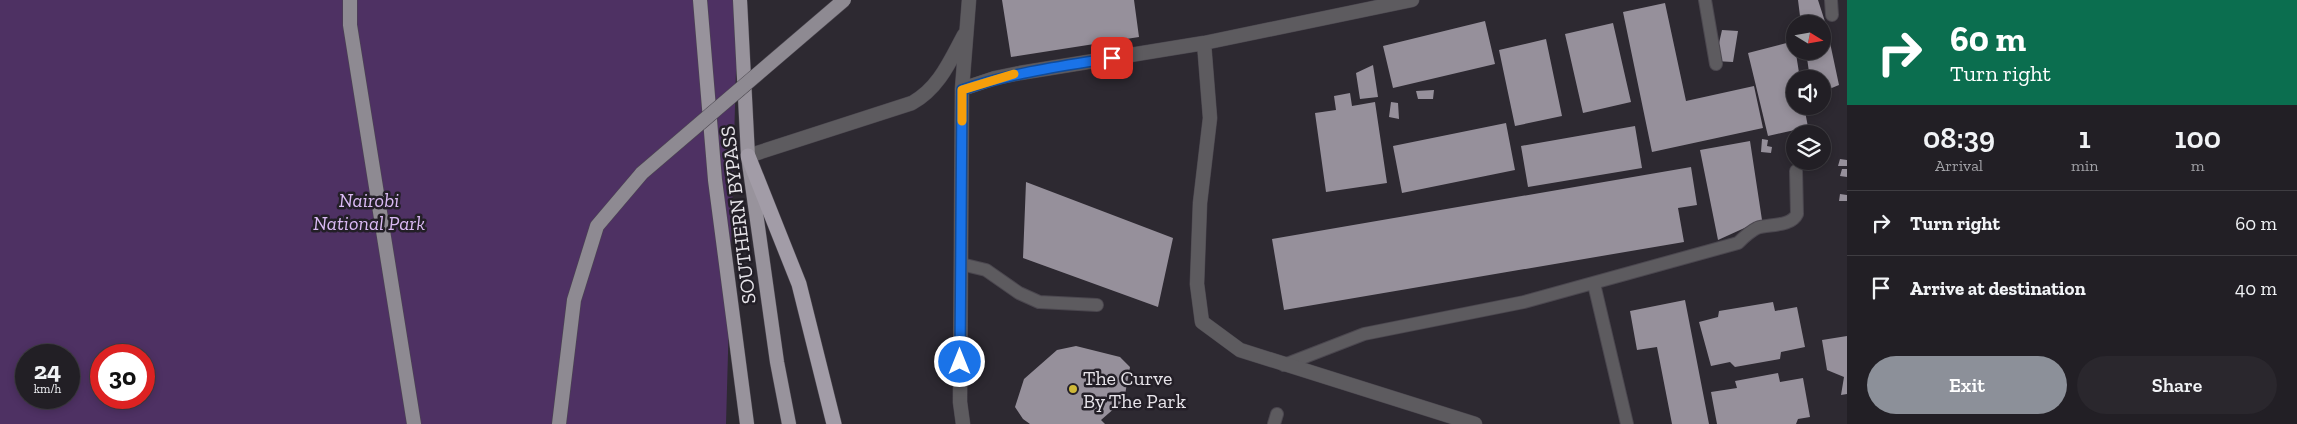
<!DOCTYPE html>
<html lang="en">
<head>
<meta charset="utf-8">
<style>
	:root { --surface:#221f25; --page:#2a272d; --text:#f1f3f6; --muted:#a2a2a7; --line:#3f3d42; --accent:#8c9099 }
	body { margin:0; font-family:"Zilla Slab",serif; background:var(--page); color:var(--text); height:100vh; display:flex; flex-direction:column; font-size:19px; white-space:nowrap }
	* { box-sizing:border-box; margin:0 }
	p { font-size:16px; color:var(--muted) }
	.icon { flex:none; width:28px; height:28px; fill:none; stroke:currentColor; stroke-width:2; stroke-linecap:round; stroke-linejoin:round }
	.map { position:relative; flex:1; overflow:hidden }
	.details { display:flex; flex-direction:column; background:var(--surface); width:450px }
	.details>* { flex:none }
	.top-card { background:#0b6e4f; color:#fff; overflow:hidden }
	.needle { width:32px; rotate:101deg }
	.buttons { position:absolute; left:1786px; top:15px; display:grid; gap:10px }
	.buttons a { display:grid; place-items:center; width:45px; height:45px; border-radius:50%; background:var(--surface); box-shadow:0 2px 8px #0003,0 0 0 1px var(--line); font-size:25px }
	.speed { position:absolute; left:15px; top:344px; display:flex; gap:10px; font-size:25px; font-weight:700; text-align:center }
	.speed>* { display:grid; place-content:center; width:65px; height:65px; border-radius:50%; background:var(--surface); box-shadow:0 2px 8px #0003,0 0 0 1px var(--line); line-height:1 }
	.speed small { font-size:12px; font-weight:400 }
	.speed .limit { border:8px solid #d22; background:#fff; color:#111 }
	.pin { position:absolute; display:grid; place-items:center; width:42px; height:42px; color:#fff; margin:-21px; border-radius:10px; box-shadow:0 2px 8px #0006 }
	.me { position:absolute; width:55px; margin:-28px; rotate:0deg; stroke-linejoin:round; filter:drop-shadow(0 0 4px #0008) }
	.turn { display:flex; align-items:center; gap:18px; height:105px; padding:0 20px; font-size:22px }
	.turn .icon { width:65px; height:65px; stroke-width:2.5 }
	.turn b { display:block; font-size:35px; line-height:42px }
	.eta { display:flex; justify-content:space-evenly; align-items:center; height:85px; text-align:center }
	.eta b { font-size:30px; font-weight:600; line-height:35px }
	.action { display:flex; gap:10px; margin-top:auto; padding:10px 20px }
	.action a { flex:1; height:58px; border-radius:30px; background:var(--accent); color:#fff; font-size:20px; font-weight:600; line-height:58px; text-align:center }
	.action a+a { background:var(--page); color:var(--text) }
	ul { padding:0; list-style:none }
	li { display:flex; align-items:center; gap:15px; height:65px; padding:0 20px; border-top:1px solid var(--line) }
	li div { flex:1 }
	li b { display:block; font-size:19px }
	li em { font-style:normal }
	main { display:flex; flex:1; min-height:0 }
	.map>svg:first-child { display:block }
	.green { fill:#4e3163; fill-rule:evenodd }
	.building { fill:#96909b }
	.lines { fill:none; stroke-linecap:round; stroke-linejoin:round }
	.service-casing { stroke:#4b474f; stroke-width:14 }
	.minor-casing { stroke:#4b474f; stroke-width:15 }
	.primary-casing { stroke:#4b474f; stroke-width:15 }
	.trunk-casing { stroke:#4b474f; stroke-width:15 }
	.motorway-casing { stroke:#4b474f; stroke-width:16 }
	.service { stroke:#5d5b5f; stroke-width:12 }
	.minor { stroke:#5d5b5f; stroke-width:14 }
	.primary { stroke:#8e8a92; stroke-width:14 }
	.trunk { stroke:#98939c; stroke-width:14 }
	.motorway { stroke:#a29ca7; stroke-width:15 }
	.primary-bridge-casing { stroke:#4b474f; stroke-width:15; stroke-linecap:butt }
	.primary-bridge { stroke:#8e8a92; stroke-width:14 }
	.route-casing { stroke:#114b97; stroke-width:12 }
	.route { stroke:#1a73e8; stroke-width:9 }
	.slow { stroke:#f59e0b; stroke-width:9 }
	.poi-dot { fill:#ceb838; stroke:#231f27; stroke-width:2 }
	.labels { text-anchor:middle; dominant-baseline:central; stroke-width:5; stroke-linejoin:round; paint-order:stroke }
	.park-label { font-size:20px; font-style:italic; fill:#dabaf4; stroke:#231f27 }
	.street-label { font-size:20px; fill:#e7e4ea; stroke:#231f27 }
	.poi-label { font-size:20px; fill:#e7e4ea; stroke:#231f27; text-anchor:start }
</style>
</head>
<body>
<main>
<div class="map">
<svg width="1847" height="424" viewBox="0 0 1847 424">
	<rect width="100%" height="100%" fill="#2d2931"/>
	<path class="green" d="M0 0H738L726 424H0ZM26 355H69V398H26ZM101 355H144V398H101Z"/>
	<path class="building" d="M1002 0H1134L1139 37 1011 57Z
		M1798 0H1818L1828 31 1822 32V24H1801Z
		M1665 3 1686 101 1754 86 1763 128 1652 152 1623 12Z
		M1485 21 1495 64 1393 88 1383 46Z
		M1613 23 1631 102 1583 113 1565 34Z
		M1722 30 1738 31 1733 62 1715 61Z
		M1829 38 1839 85 1822 92V79H1810L1806 51H1822V39Z
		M1546 39 1562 116 1515 126 1499 50Z
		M1794 41 1800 79H1795V106H1804L1808 127 1768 136 1748 53Z
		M1373 65 1378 97 1360 99 1356 73Z
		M1434 90 1433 99H1418L1416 91Z
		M1350 93 1352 106 1375 102 1387 183 1326 192 1315 113 1336 110 1334 96Z
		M1391 102 1398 103 1399 119 1389 117Z
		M1506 123 1515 170 1402 193 1393 146Z
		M1635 126 1642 168 1528 187 1521 146Z
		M1762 139 1768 140 1767 146 1772 147 1771 153 1761 152Z
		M1750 141 1762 220 1718 240 1700 150Z
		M1840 159 1847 160V166H1838Z
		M1691 167 1697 205 1678 208 1684 242 1284 310 1272 239Z
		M1842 169H1847V177L1840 176Z
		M1026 182 1173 238 1158 307 1023 258Z
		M1840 194 1847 195V201H1839Z
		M1685 300 1709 424H1672L1657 347 1637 350 1630 311Z
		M1773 302 1775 311 1797 307 1805 347 1781 352 1780 359 1735 367 1730 362 1711 366 1699 322 1718 317 1719 311Z
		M1847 336V394L1841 395 1844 377 1827 370 1822 340Z
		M1076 346 1120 357 1130 367 1124 400 1101 420 1105 424H1030L1023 419 1015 407 1024 379 1057 350Z
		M1778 373 1780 382 1803 378 1810 417 1798 419 1796 424H1717L1711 392 1737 388 1735 381Z"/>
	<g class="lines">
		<defs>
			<path id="service" d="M1705 0 1716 64
				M1831 0 1832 15
				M961 264 986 270 1019 293 1039 302 1097 305
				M1594 284 1627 424
				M1284 365 1364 334 1524 302 1738 243C1744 237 1749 232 1757 228 1768 224 1791 227 1797 214L1796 171
				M1274 424 1277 414"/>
			<path id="minor" d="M1204 43 1210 118 1200 203 1197 284 1202 322 1240 350 1475 424
				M962 89 995 78 1020 73 1204 43 1412 0
				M748 156 912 103C939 88 950 61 964 35
				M963 424 960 402 962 89 969 0"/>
			<path id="primary" d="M350 0V25L414 424
				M559 424 574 300 597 226 642 173"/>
			<path id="trunk" d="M700 0 715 180 747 424
				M740 0 748 156 777 362 789 424"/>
			<path id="motorway" d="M748 156 799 284 834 424"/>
		</defs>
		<use href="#service" class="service-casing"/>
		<use href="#minor" class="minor-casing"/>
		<use href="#primary" class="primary-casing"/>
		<use href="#trunk" class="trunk-casing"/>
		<use href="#motorway" class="motorway-casing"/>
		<use href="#service" class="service"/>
		<use href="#minor" class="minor"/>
		<use href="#primary" class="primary"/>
		<use href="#trunk" class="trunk"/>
		<use href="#motorway" class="motorway"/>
		<defs>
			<path id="primary-bridge" d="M642 173 844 0"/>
		</defs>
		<use href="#primary-bridge" class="primary-bridge-casing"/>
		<use href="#primary-bridge" class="primary-bridge"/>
	</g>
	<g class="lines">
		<defs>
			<path id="route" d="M960 362 962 90C1011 73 1061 66 1112 58"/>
		</defs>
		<use href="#route" class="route-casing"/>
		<use href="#route" class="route"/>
		<path class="slow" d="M962 121V90L1014 74"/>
	</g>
	<circle class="poi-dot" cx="1073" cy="389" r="5"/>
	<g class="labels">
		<g class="park-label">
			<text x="369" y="200">Nairobi<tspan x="369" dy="23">National Park</tspan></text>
		</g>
		<g class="street-label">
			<text transform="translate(738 215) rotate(-97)">SOUTHERN BYPASS</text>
		</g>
		<g class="poi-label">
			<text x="1083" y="378">The Curve<tspan x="1083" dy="23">By The Park</tspan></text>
		</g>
	</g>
</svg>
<div class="buttons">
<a><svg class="needle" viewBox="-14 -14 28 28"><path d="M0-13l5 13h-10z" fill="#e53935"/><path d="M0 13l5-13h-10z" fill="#a2a2a7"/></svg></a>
<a><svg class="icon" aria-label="sound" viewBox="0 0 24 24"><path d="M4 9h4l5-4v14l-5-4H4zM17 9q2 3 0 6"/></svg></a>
<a><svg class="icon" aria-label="layers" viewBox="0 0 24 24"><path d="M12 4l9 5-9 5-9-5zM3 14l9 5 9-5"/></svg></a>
</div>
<div class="speed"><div>24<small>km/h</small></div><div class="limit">30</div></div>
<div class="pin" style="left:1112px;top:58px;background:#d93025"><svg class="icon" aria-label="arrive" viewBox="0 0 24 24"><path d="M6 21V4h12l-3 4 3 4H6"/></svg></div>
<svg class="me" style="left:960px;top:362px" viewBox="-20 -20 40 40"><circle r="17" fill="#1a73e8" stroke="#fff" stroke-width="3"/><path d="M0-11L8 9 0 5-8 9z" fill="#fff"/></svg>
</div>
<section class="details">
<div class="top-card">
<div class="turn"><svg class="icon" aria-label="right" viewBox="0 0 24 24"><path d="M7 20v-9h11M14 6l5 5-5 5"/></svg><div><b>60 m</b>Turn right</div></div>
</div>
<div class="eta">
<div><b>08:39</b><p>Arrival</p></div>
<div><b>1</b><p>min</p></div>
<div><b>100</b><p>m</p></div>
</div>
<ul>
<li><svg class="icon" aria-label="right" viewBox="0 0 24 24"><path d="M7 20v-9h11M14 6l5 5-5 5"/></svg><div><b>Turn right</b></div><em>60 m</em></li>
<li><svg class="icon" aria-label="arrive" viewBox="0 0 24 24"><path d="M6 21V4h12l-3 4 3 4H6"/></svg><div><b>Arrive at destination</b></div><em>40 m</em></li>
</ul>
<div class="action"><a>Exit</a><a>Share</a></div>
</section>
</main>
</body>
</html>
